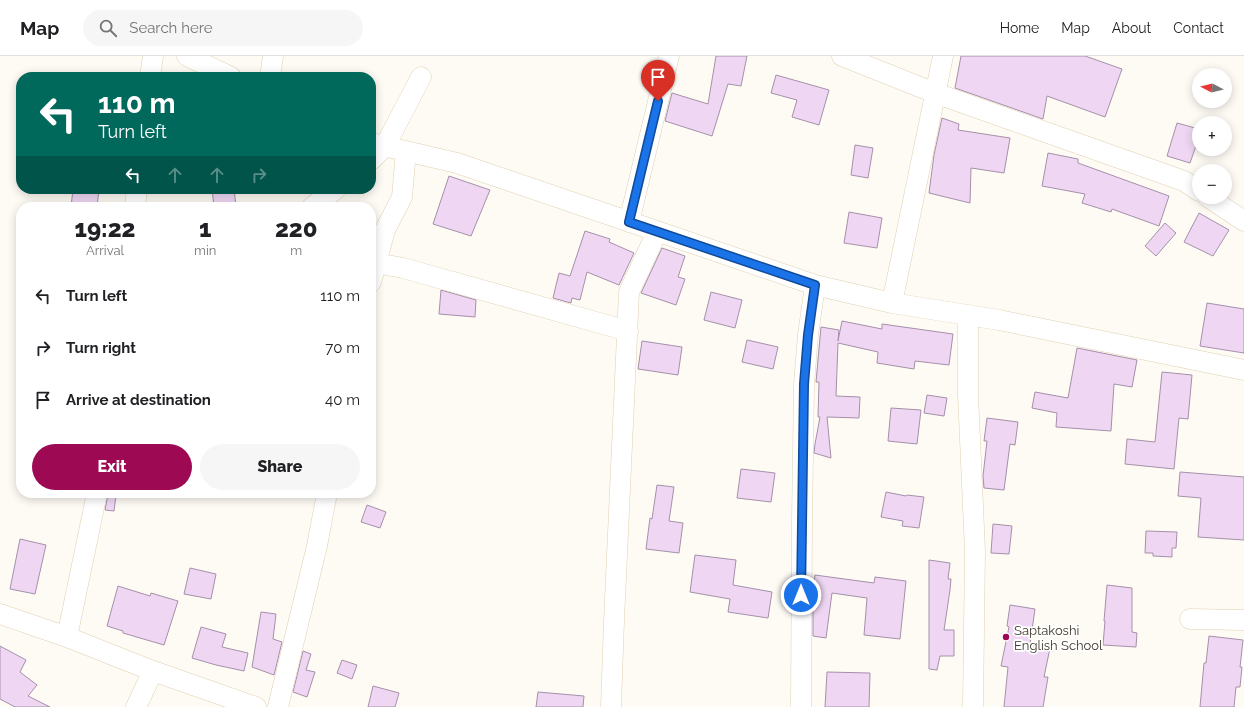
<!DOCTYPE html>
<html lang="en">
<head>
<meta charset="utf-8">
<style>
	:root { --surface:#fff; --page:#f6f6f6; --text:#202124; --muted:#757577; --line:#e0e0e0; --accent:#9e0953 }
	body { margin:0; font-family:Raleway,sans-serif; background:var(--page); color:var(--text); height:100vh; display:flex; flex-direction:column; font-size:15px; white-space:nowrap }
	* { box-sizing:border-box; margin:0 }
	p { font-size:13px; color:var(--muted) }
	.icon { flex:none; width:22px; height:22px; fill:none; stroke:currentColor; stroke-width:2; stroke-linecap:round; stroke-linejoin:round }
	.map { position:relative; flex:1; overflow:hidden }
	.details { position:absolute; left:16px; top:146px; width:360px; height:296px; display:flex; flex-direction:column; background:var(--surface); border-radius:16px; box-shadow:0 2px 10px #0003 }
	.details>* { flex:none }
	.hud { position:absolute; left:16px; top:16px; width:360px; height:122px; border-radius:16px; box-shadow:0 2px 10px #0003; background:#00695c; color:#fff; overflow:hidden }
	.needle { width:26px; rotate:277deg }
	.controls { position:absolute; left:1192px; top:12px; display:grid; gap:8px }
	.controls a { display:grid; place-items:center; width:40px; height:40px; border-radius:50%; background:var(--surface); box-shadow:0 2px 10px #0003; font-size:20px }
	.pin { position:absolute; display:grid; place-items:center; width:34px; height:34px; color:#fff; margin:-41px -17px; border-radius:50% 50% 50% 0; rotate:-45deg; box-shadow:0 0 4px #0007 }
	.pin .icon { rotate:45deg }
	.me { position:absolute; width:44px; margin:-22px; rotate:0deg; stroke-linejoin:round; filter:drop-shadow(0 0 3px #0008) }
	.turn { display:flex; align-items:center; gap:14px; height:84px; padding:0 16px; font-size:18px }
	.turn .icon { width:52px; height:52px; stroke-width:2.5 }
	.turn b { display:block; font-size:28px; line-height:34px }
	.lanes { display:flex; align-items:center; height:38px; padding:0 16px; background:#0003; justify-content:center; gap:20px; direction:ltr }
	.lanes .off { opacity:.35 }
	.eta { display:flex; justify-content:space-evenly; align-items:center; height:68px; text-align:center }
	.eta b { font-size:24px; font-weight:800; line-height:28px }
	.primary-button { display:flex; gap:8px; margin-top:auto; padding:8px 16px }
	.primary-button a { flex:1; height:46px; border-radius:24px; background:var(--accent); color:#fff; font-size:16px; font-weight:800; line-height:46px; text-align:center }
	.primary-button a+a { background:var(--page); color:var(--text) }
	ul { padding:0; list-style:none }
	li { display:flex; align-items:center; gap:12px; height:52px; padding:0 16px }
	li div { flex:1 }
	li b { display:block; font-size:15px }
	li em { font-style:normal }
	header { display:flex; align-items:center; gap:24px; box-sizing:border-box; height:56px; padding:0 20px; background:var(--surface); border-bottom:1px solid var(--line) }
	header strong { font-size:19px }
	nav { display:flex; gap:22px; margin-inline-start:auto; font-size:14px }
	.search { width:280px; height:36px; background:var(--page); display:flex; align-items:center; gap:10px; box-sizing:border-box; padding:0 14px; border-radius:22px; color:var(--muted); font-size:15px }
	.map>svg:first-child { display:block }
	.building { fill:#efd7f3; stroke:#a590a9 }
	.lines { fill:none; stroke-linecap:round; stroke-linejoin:round }
	.minor-casing { stroke:#e0d0b1; stroke-width:21 }
	.minor { stroke:#fff; stroke-width:20 }
	.route-casing { stroke:#114b97; stroke-width:10 }
	.route { stroke:#1a73e8; stroke-width:7 }
	.poi-dot { fill:#9e0953; stroke:#fff; stroke-width:1.5 }
	.labels { text-anchor:middle; dominant-baseline:central; stroke-width:3.5; stroke-linejoin:round; paint-order:stroke }
	.poi-label { font-size:13px; fill:#413a2e; stroke:#fff; text-anchor:start }
</style>
</head>
<body>
<header>
<strong>Map</strong>
<div class="search"><svg class="icon" aria-label="search" viewBox="0 0 24 24"><circle cx="10" cy="10" r="6"/><path d="M15 15l6 6"/></svg>Search here</div>
<nav><a>Home</a><a>Map</a><a>About</a><a>Contact</a></nav>
</header>
<div class="map">
<svg width="1244" height="651" viewBox="0 0 1244 651">
	<rect width="100%" height="100%" fill="#fefbf5"/>
	<path class="building" d="M716 0H747L741 30 728 28 712 80 665 65 672 37 708 48Z
		M961 0H1085L1122 13 1105 61 1047 40 1043 63 955 32Z
		M776 19 829 34 819 69 792 61 797 44 771 37Z
		M942 62 959 68 958 74 1010 82 1004 117 971 112 970 147 929 137 934 99Z
		M1177 67 1199 73V81L1190 107 1167 100Z
		M855 89 873 92 868 122 851 119Z
		M1048 97 1078 103V107L1169 140 1159 170 1112 153 1111 156 1082 147 1085 138 1042 130Z
		M449 120 490 134 471 180 433 168Z
		M73 133H99L97 151H71Z
		M212 133H234L236 150 214 151Z
		M849 156 882 162 877 192 844 187Z
		M1199 157 1229 174 1213 200 1184 186Z
		M1165 167 1176 177 1156 200 1145 190Z
		M585 175 610 183 609 186 634 197 619 229 587 216 580 244 572 242 571 247 553 242 559 217 570 220Z
		M662 192 685 200 678 221 685 223 676 249 641 237Z
		M441 234 476 244 475 261 439 258Z
		M711 236 742 244 735 272 704 264Z
		M1207 247 1244 253V297L1200 290Z
		M842 265 882 273V268L953 278 949 309 915 305 914 313 877 307 878 296 838 287 836 340 860 341 859 362 827 361 831 402 814 397 815 388 820 361H818L819 326H816L821 271 839 274 838 285Z
		M747 284 778 291 773 313 742 306Z
		M642 285 682 291 678 319 638 313Z
		M1077 292 1137 304 1132 331 1114 328 1111 375 1056 371 1057 357 1032 352 1035 336 1068 342Z
		M1162 316 1192 319 1188 363 1179 362 1174 413 1125 408 1127 383 1155 386Z
		M927 339 947 342 944 360 924 357Z
		M891 352 921 354 917 388 888 385Z
		M987 362 1018 366 1015 389 1010 388 1004 434 984 432 983 420 987 385H984Z
		M741 413 775 417 771 446 737 442Z
		M1180 416 1244 421V484L1198 481 1201 442 1178 440Z
		M657 429 674 431 669 465 683 467 679 497 646 493 650 462 652 463Z
		M886 436 906 440 907 439 924 441 919 472 902 470 903 465 881 461Z
		M108 438 116 439 114 455 105 454Z
		M367 449 386 456 380 472 361 466Z
		M993 468 1012 470 1009 498 991 497Z
		M1146 475 1177 476 1176 492H1172V501L1153 500V497H1145Z
		M20 483 46 489 35 538 10 533Z
		M695 499 736 504 733 529 772 536 768 562 728 556 730 543 690 536Z
		M929 504 950 507 948 523H951L950 534 944 574H954V600H940L937 614 929 613Z
		M190 512 216 518 211 543 184 538Z
		M815 519 874 527 875 521 906 525 900 583 864 579 867 542 832 537 826 582 813 580V532Z
		M1107 529 1132 532V576L1137 577 1136 591 1103 589 1105 565H1104Z
		M118 530 150 540 151 537 178 545 164 589 123 577V575L107 570Z
		M1010 549 1035 553 1030 588 1050 592 1044 621H1048L1043 651H1004L1008 611 1001 610 1009 571 1007 570Z
		M261 556 276 558 273 583 282 586 274 619 252 611Z
		M201 571 226 578 222 591 248 597 244 615 216 609 192 602Z
		M1209 580 1243 584 1240 611H1242L1240 631H1236L1234 651H1200L1204 607H1206Z
		M0 590 26 604 20 616 37 629 28 640 50 651H15L0 643Z
		M303 595 311 598 306 614 315 616 307 641 293 636Z
		M342 604 357 609 352 623 337 617Z
		M827 616 870 617 869 651H825Z
		M373 630 399 637 395 651H368Z
		M538 636 584 640 583 651H536Z"/>
	<g class="lines">
		<defs>
			<path id="minor" d="M187 0 231 21
				M842 0 935 37 1184 125 1199 135
				M150 21 153 0
				M270 21 273 0
				M371 87 457 107 815 229 892 247 999 264 1244 314
				M371 104 385 90 421 21
				M1208 141 1244 165
				M135 151 137 133
				M312 151 336 133
				M629 166 669 0
				M376 207 403 212 628 275
				M371 226 385 174 402 141 406 95
				M892 247 943 0
				M968 259V338L975 495 973 651
				M0 558 67 581 153 615 256 651
				M1190 563 1244 564
				M67 581 97 437
				M136 651 153 615
				M278 651 317 490 327 437
				M611 651 614 565 629 236 657 176
				M801 651 802 465 804 328 808 279 815 229"/>
		</defs>
		<use href="#minor" class="minor-casing"/>
		<use href="#minor" class="minor"/>
	</g>
	<g class="lines">
		<defs>
			<path id="route" d="M658 45 629 166 815 229 808 279 804 328 801 539"/>
		</defs>
		<use href="#route" class="route-casing"/>
		<use href="#route" class="route"/>
	</g>
	<circle class="poi-dot" cx="1006" cy="581" r="4"/>
	<g class="labels">
		<g class="poi-label">
			<text x="1014" y="574">Saptakoshi<tspan x="1014" dy="15">English School</tspan></text>
		</g>
	</g>
</svg>
<div class="controls">
<a><svg class="needle" viewBox="-14 -14 28 28"><path d="M0-13l5 13h-10z" fill="#e53935"/><path d="M0 13l5-13h-10z" fill="#757577"/></svg></a>
<a>+</a>
<a>−</a>
</div>
<div class="pin" style="left:658px;top:45px;background:#d93025"><svg class="icon" aria-label="arrive" viewBox="0 0 24 24"><path d="M6 21V4h12l-3 4 3 4H6"/></svg></div>
<svg class="me" style="left:801px;top:539px" viewBox="-20 -20 40 40"><circle r="17" fill="#1a73e8" stroke="#fff" stroke-width="3"/><path d="M0-11L8 9 0 5-8 9z" fill="#fff"/></svg>
<div class="hud">
<div class="turn"><svg class="icon" aria-label="left" viewBox="0 0 24 24"><path d="M17 20v-9H6M10 6l-5 5 5 5"/></svg><div><b>110 m</b>Turn left</div></div>
<div class="lanes"><svg class="icon" aria-label="left" viewBox="0 0 24 24"><path d="M17 20v-9H6M10 6l-5 5 5 5"/></svg><svg class="icon off" aria-label="ahead" viewBox="0 0 24 24"><path d="M12 20V5M6 11l6-6 6 6"/></svg><svg class="icon off" aria-label="ahead" viewBox="0 0 24 24"><path d="M12 20V5M6 11l6-6 6 6"/></svg><svg class="icon off" aria-label="right" viewBox="0 0 24 24"><path d="M7 20v-9h11M14 6l5 5-5 5"/></svg></div>
</div>
<section class="details">
<div class="eta">
<div><b>19:22</b><p>Arrival</p></div>
<div><b>1</b><p>min</p></div>
<div><b>220</b><p>m</p></div>
</div>
<ul>
<li><svg class="icon" aria-label="left" viewBox="0 0 24 24"><path d="M17 20v-9H6M10 6l-5 5 5 5"/></svg><div><b>Turn left</b></div><em>110 m</em></li>
<li><svg class="icon" aria-label="right" viewBox="0 0 24 24"><path d="M7 20v-9h11M14 6l5 5-5 5"/></svg><div><b>Turn right</b></div><em>70 m</em></li>
<li><svg class="icon" aria-label="arrive" viewBox="0 0 24 24"><path d="M6 21V4h12l-3 4 3 4H6"/></svg><div><b>Arrive at destination</b></div><em>40 m</em></li>
</ul>
<div class="primary-button"><a>Exit</a><a>Share</a></div>
</section>
</div>
</body>
</html>
